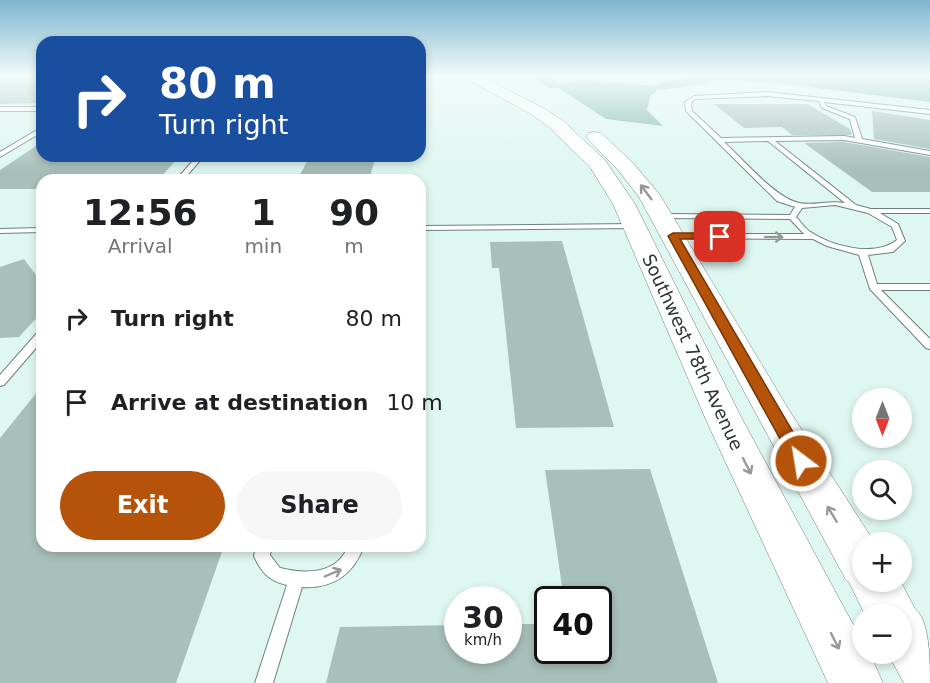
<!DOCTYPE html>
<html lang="en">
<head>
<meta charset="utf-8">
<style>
	:root { --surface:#fff; --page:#f6f6f6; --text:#202124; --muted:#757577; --accent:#b45309 }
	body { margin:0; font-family:"DejaVu Sans",sans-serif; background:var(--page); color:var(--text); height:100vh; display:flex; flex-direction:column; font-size:22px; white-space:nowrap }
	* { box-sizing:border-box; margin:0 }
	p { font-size:20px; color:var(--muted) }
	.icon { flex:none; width:33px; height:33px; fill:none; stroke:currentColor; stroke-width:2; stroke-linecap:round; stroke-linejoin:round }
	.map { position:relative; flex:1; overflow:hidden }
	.sheet { position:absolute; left:36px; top:174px; width:390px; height:378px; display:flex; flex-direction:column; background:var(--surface); border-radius:18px; box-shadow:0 3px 9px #0003 }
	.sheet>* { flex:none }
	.guide { position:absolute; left:36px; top:36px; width:390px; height:126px; border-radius:18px; box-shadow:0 3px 9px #0003; background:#1a4fa0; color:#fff; overflow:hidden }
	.needle { width:39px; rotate:180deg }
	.controls { position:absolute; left:852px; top:388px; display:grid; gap:12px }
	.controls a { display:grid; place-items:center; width:60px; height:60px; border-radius:50%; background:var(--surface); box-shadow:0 3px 9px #0003; font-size:30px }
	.speed { position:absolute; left:444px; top:586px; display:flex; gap:12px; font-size:30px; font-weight:700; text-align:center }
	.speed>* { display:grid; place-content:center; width:78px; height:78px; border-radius:50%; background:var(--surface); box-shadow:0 3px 9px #0003; line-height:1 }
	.speed small { font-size:15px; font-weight:400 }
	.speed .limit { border:3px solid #111; border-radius:9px; background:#fff; color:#111 }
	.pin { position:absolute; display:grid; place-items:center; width:51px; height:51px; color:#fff; margin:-26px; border-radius:12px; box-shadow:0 3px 9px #0006 }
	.me { position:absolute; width:66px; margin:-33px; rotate:329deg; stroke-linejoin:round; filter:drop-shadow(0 0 4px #0008) }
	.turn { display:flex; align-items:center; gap:21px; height:126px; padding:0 24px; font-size:27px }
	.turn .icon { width:78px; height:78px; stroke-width:2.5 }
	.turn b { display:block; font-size:42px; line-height:51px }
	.eta { display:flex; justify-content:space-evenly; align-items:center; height:102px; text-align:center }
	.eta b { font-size:36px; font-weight:800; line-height:42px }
	.button { display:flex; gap:12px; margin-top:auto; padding:12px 24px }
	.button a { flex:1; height:69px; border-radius:36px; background:var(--accent); color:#fff; font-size:24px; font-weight:800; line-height:69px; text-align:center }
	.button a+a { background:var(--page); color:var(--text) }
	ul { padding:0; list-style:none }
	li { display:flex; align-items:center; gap:18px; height:84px; padding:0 24px }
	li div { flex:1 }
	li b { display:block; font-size:22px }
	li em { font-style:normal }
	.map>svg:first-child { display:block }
	.water { fill:#80b6aa }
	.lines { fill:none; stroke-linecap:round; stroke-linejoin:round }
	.canal { fill:#80b6aa; fill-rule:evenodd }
	.building { fill:#a8c0ba }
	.lane-casing { stroke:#6b817c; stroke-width:2 }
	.secondary-casing { stroke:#6b817c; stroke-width:1 }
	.lane { fill:#fff; fill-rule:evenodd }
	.secondary { fill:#fff; fill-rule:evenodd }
	.oneway { stroke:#959a98 }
	.route { fill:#b45309; stroke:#753606; stroke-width:1.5 }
	.labels { text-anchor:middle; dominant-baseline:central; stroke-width:5; stroke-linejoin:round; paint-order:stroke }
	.street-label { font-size:18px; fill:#2b3432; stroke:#fff }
</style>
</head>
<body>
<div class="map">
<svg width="930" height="683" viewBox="0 0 930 683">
	<rect width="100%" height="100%" fill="#dff7f1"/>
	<path class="water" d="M930 76V102L777 83 708 79 706 76Z
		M581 80 661 86 650 97 647 110 663 126 606 119 554 85Z"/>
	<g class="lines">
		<path class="canal" d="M531 76H548L561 85 559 88H549Z
			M699 76H713L714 79 708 83 661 90 654 86 661 82Z"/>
	</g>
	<path class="building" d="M0 76H42V103L0 104Z
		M714 104H807L850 129 852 135H792L782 127 744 128Z
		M872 111 930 120V149L874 139Z
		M42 142V156H180L158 180H42V189H0V170Z
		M844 142 930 157V192H872L804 143Z
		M310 156H376L369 180H297Z
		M562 241 614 427 516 428 499 268H492L490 242Z
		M24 259 42 283V312L19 337 0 338V267Z
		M42 386V546H224L176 683H0V438Z
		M650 469 718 683H326L340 627 458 625V651H508V624H548V651H598V600H564L545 470Z"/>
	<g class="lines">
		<defs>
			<path id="lane" d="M767 92 930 110V114L824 102 826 106 855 117 862 139 930 151V155L844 140 775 141 856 205 871 209H930V213H880L898 224 905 241 893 252 868 255 877 284H930V290H881L930 339V349L926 348 870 289 859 255 827 246 813 239 673 238 669 236 673 234H804L790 219 662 218 658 216 662 214 790 215 795 207 777 201 686 111 685 102 694 96ZM767 96 819 101 822 108 850 119 855 138 844 136 721 138 692 111 691 103 695 99ZM768 141 845 203C829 200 814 206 799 203 775 198 743 159 724 142ZM835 205 868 213 892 227 897 240C874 258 831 246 809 231 804 227 800 221 796 217L802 208Z
				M0 107H42V111H0Z
				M42 127V132L0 157V152Z
				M197 156H204L183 180H176Z
				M633 224 637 226 636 228 420 230V226Z
				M42 228V232L0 233V229Z
				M42 331V341L4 385 0 386V375L38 332Z
				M256 546H272L270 555 280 568C305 574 337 575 348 546H364C353 575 333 589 302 587L273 683H255L287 585C269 581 261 572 254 556Z"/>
			<path id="secondary" d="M461 76H480L543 108 562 120 605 160 635 204 740 415 862 641V654H870L883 683H828L706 420 613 204 590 167 550 128 531 114Z
				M595 132 601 133 632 162 660 195 789 410 875 543H862V582H901L915 609C930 619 930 663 930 683H904L888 654H902V615H865L849 582 846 580 639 197 618 170 586 137 589 133Z"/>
		</defs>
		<use href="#lane" class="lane-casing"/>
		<use href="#secondary" class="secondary-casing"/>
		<use href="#lane" class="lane"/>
		<use href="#secondary" class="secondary"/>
	</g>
	<defs><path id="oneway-shaft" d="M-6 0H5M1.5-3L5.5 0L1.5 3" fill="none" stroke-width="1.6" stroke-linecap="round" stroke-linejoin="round" transform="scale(1.5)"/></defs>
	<g class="oneway">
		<use href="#oneway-shaft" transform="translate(646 192) rotate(-127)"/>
		<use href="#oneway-shaft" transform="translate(774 237)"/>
		<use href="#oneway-shaft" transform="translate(747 466) rotate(63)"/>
		<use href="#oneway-shaft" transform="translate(832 514) rotate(-121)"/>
		<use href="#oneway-shaft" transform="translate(333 573) rotate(-23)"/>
		<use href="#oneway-shaft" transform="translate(835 641) rotate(63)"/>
	</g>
	<linearGradient id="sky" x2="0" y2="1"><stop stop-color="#7eb5cf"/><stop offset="0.44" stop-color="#f1fbf9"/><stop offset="1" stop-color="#f1fbf9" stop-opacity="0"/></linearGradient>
	<rect width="930" height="172" fill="url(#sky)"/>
	<path class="route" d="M720 233 726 237 724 239H680L807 456 810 461 807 466 801 468 795 466 668 236 673 233Z"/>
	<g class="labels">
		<g class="street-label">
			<text transform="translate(693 352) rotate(65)">Southwest 78th Avenue</text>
		</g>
	</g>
</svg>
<div class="controls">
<a><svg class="needle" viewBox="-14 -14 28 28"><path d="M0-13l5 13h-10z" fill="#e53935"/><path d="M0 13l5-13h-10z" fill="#757577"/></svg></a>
<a><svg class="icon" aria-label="search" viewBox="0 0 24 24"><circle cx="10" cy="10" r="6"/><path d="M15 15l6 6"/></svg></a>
<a>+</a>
<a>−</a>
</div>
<div class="speed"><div>30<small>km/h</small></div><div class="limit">40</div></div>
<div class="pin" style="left:720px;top:237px;background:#d93025"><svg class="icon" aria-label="arrive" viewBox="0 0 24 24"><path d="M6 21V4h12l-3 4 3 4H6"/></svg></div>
<svg class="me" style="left:801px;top:461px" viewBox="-20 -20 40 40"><circle r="17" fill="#b45309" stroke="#fff" stroke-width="3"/><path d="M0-11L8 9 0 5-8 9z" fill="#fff"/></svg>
<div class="guide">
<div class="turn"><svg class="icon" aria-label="right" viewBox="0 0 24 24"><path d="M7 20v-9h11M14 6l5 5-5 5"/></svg><div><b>80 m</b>Turn right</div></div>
</div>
<section class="sheet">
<div class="eta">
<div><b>12:56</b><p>Arrival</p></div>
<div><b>1</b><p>min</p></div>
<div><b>90</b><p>m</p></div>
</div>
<ul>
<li><svg class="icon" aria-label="right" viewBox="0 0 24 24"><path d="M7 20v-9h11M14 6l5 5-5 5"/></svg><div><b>Turn right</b></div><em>80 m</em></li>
<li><svg class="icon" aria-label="arrive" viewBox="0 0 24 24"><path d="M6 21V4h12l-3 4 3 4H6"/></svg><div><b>Arrive at destination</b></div><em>10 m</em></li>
</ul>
<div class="button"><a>Exit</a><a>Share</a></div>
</section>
</div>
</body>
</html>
